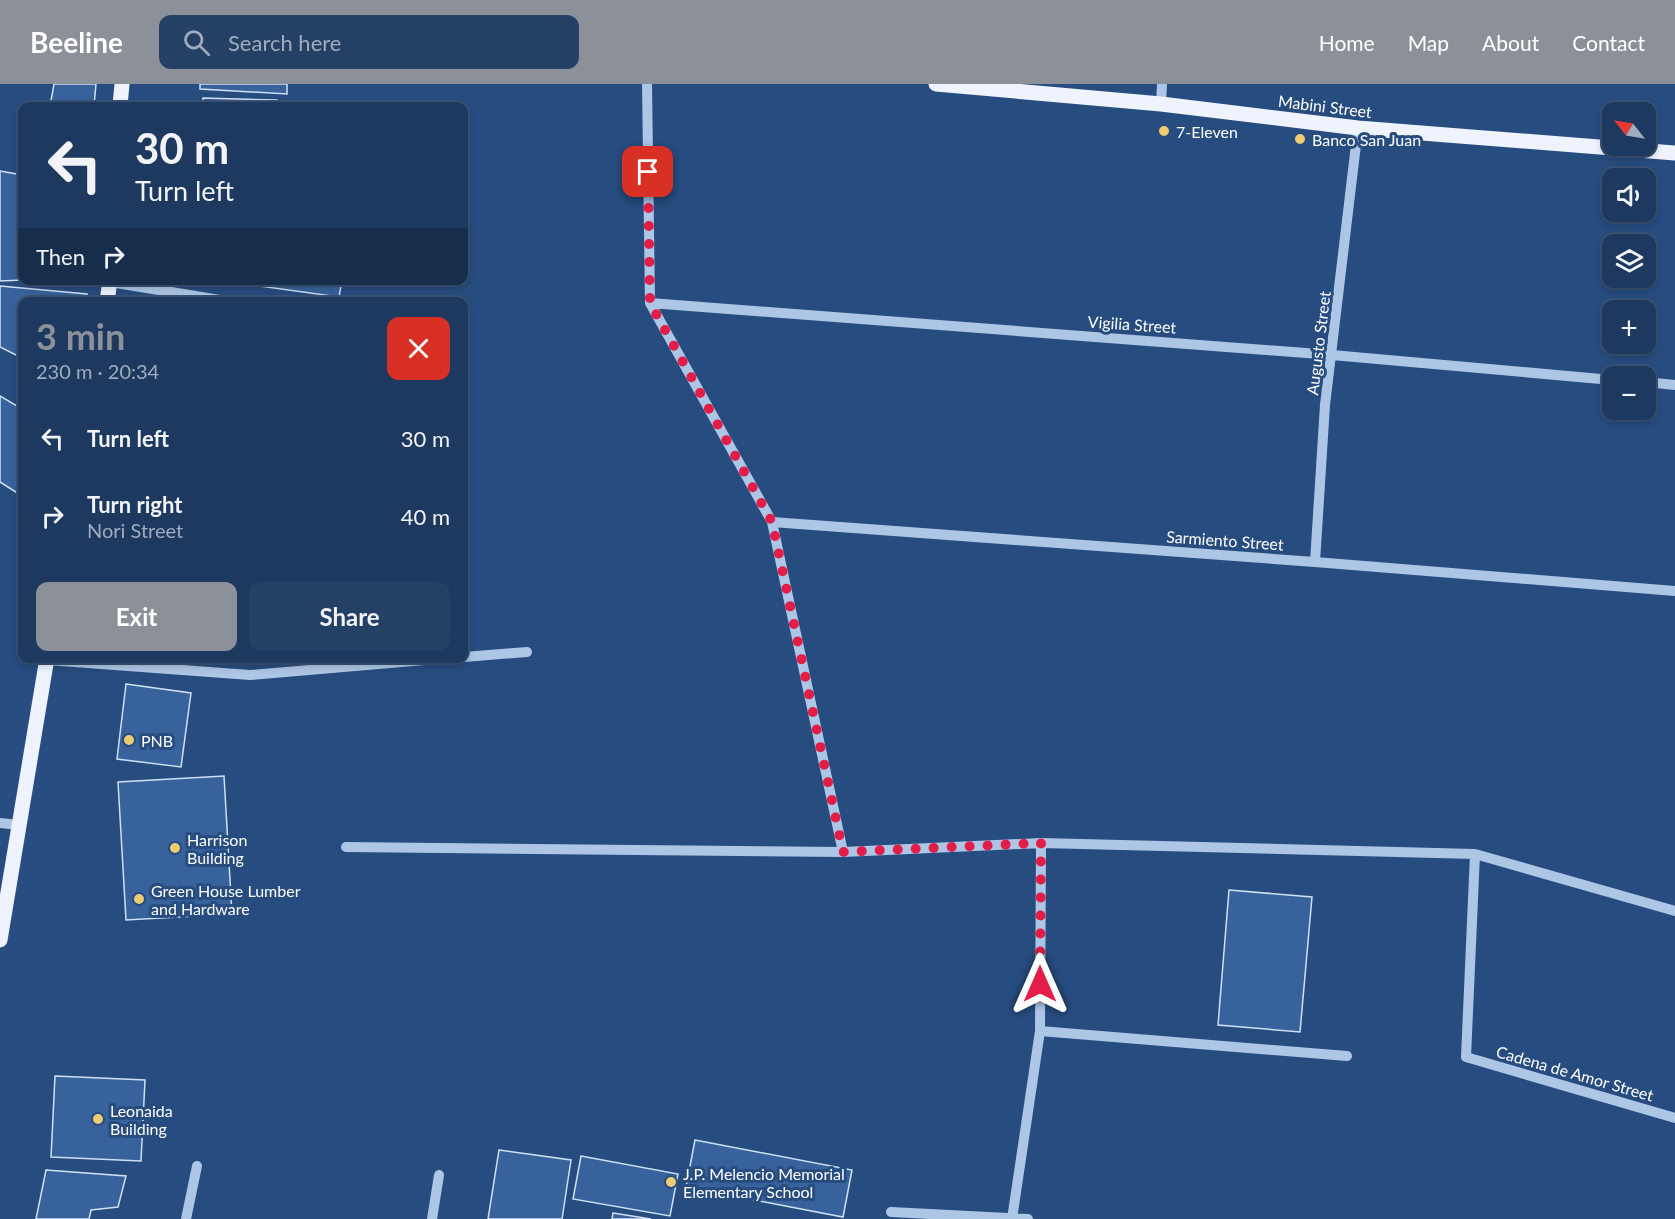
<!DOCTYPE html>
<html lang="en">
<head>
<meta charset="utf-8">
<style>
	:root { --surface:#1d395f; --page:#254065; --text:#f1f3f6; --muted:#a0acbd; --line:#3b5374; --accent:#8c9099 }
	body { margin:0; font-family:Lato,sans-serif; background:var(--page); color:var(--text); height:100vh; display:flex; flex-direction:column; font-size:22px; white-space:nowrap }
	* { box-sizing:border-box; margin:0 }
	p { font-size:20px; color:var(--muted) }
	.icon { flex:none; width:33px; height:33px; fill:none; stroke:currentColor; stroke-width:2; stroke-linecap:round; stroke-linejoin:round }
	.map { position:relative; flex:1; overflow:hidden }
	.sheet { position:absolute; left:18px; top:213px; width:450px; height:366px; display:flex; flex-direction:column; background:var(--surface); border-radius:12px; box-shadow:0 3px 9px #0003,0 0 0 2px var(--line) }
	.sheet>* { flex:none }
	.guide { position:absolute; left:18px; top:18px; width:450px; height:183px; border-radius:12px; box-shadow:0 3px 9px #0003,0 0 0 2px var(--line); background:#1d395f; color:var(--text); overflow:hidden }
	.needle { width:39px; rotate:301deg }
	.controls { position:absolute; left:1602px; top:18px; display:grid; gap:12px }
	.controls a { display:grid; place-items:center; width:54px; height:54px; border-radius:12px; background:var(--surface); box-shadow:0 3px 9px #0003,0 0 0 2px var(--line); font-size:30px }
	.pin { position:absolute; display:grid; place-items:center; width:51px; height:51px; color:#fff; margin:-26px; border-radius:12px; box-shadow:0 3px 9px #0006 }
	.me { position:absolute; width:66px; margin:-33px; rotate:0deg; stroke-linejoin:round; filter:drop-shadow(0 0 4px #0008) }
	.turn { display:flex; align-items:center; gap:21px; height:126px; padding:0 18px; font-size:27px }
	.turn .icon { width:78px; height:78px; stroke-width:2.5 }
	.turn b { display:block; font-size:42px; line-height:51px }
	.then { display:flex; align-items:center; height:57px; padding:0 18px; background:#0003; gap:12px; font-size:22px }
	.round { display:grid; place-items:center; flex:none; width:63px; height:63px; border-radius:12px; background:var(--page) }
	.overview { display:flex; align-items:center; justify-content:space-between; height:102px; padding:0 18px }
	h1 { font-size:36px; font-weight:700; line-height:45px; color:var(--accent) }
	.action { display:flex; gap:12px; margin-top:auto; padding:12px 18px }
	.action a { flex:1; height:69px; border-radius:12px; background:var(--accent); color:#fff; font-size:24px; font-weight:700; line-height:69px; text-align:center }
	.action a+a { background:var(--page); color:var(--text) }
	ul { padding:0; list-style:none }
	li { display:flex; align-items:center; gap:18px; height:78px; padding:0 18px }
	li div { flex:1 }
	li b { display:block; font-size:22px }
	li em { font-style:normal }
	header { display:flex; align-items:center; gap:36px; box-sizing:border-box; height:84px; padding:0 30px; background:var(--accent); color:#fff }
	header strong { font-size:28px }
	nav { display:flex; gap:33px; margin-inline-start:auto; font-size:21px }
	.search { width:420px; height:54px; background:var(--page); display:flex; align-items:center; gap:15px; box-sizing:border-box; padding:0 21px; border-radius:12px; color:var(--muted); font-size:22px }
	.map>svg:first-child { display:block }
	.building { fill:#37629b; stroke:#d0e0f4; stroke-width:1.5 }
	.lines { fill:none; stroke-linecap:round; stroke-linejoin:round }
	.minor { stroke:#adc6e5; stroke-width:10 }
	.major { stroke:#eef3fd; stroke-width:15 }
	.route { stroke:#e11d48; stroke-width:10; stroke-dasharray:0 18 }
	.poi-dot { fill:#eecc73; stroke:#274c7f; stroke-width:2 }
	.labels { text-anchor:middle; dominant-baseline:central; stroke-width:6; stroke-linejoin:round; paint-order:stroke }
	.street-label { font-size:16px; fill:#fff; stroke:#274c7f }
	.poi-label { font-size:16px; fill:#fff; stroke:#274c7f; text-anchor:start }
</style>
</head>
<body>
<header>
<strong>Beeline</strong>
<div class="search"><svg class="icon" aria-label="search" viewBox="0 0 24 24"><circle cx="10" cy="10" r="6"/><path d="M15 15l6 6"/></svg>Search here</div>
<nav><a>Home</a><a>Map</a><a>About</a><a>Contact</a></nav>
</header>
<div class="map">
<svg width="1675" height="1135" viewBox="0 0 1675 1135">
	<rect width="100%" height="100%" fill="#274c7f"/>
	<path class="building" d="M54 0H96L94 22H50Z
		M200 0H287V10L200 5Z
		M203 14 277 16V22H203Z
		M0 87 22 91V196L0 197Z
		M217 196H342L339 213Z
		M0 202 87 210 86 218H22V274L0 263Z
		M0 312 22 325V412L0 398Z
		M126 600 191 609 181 683 117 675Z
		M224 692 232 830 126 836 118 698Z
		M1229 806 1312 813 1300 948 1218 941Z
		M55 992 145 996 141 1077 51 1073Z
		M695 1056 852 1086 843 1133 686 1103Z
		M499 1066 571 1076 562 1135H488Z
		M581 1072 678 1090 670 1132 573 1115Z
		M46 1086 126 1092 118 1123 91 1126 89 1135H36Z
		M613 1129 651 1135H612Z"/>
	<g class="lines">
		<path class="minor" d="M647 0 650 219 772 438 843 768
			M1161 20 1162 0
			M110 198 232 218
			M650 219 1332 271 1612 296
			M1646 298 1675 301
			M772 438 1315 478 1675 507
			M1315 478 1325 321 1358 44
			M464 573 527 568
			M47 576 250 591 448 574
			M0 739 19 741
			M346 763 843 768 1041 759 1475 770 1675 827
			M1475 770 1466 973 1675 1034
			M1040 947 1347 972
			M891 1128 1028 1135
			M186 1135 197 1082
			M432 1135 439 1091
			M1012 1135 1040 947 1041 759"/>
		<path class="major" d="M936 0 1161 20 1358 44 1675 69
			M120 22 122 0
			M107 218 110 196
			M0 856 47 574"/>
	</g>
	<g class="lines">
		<path class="route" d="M648 88 650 219 772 438 843 768 1041 759 1040 900"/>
	</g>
	<g class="poi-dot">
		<circle cx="1164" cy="47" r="6"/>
		<circle cx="1300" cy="55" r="6"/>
		<circle cx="129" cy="656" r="6"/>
		<circle cx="175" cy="764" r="6"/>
		<circle cx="139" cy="815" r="6"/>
		<circle cx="98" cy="1035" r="6"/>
		<circle cx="671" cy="1098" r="6"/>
	</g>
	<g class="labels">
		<g class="street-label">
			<text transform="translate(1325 22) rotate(7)">Mabini Street</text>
			<text transform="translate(1132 240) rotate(4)">Vigilia Street</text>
			<text transform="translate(1318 259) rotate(-83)">Augusto Street</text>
			<text transform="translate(1225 456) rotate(4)">Sarmiento Street</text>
			<text transform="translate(1575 989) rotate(16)">Cadena de Amor Street</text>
		</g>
		<g class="poi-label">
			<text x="1176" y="47">7-Eleven</text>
			<text x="1312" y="55">Banco San Juan</text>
			<text x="141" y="656">PNB</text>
			<text x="187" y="755">Harrison<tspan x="187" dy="18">Building</tspan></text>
			<text x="151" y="806">Green House Lumber<tspan x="151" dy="18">and Hardware</tspan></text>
			<text x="110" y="1026">Leonaida<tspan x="110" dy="18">Building</tspan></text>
			<text x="683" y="1089">J.P. Melencio Memorial<tspan x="683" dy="18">Elementary School</tspan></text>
		</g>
	</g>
</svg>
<div class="controls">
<a><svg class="needle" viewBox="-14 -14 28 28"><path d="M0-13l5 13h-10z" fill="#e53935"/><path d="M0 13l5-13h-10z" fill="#a0acbd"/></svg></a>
<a><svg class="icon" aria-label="sound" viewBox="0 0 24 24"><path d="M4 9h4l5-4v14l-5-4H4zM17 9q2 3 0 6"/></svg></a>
<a><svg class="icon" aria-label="layers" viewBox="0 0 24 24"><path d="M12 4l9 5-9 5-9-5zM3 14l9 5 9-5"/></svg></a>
<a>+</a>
<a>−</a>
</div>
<div class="pin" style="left:648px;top:88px;background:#d93025"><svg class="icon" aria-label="arrive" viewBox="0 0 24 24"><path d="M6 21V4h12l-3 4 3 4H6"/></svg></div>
<svg class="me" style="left:1040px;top:900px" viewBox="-20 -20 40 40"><path d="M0-17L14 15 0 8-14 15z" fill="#e11d48" stroke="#fff" stroke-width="4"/></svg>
<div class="guide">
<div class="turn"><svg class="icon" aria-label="left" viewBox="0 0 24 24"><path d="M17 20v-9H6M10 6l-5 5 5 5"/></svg><div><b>30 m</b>Turn left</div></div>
<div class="then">Then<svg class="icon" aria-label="right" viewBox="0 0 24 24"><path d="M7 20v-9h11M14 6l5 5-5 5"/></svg></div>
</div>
<section class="sheet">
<div class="overview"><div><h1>3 min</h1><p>230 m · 20:34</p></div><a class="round" style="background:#d93025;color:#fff"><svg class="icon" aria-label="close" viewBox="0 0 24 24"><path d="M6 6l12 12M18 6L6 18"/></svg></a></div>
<ul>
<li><svg class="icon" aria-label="left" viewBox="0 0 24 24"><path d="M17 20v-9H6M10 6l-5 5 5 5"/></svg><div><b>Turn left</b></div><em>30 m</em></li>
<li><svg class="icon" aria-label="right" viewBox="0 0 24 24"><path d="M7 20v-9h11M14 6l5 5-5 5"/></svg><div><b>Turn right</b><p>Nori Street</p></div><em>40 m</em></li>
</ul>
<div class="action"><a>Exit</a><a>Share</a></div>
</section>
</div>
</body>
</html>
